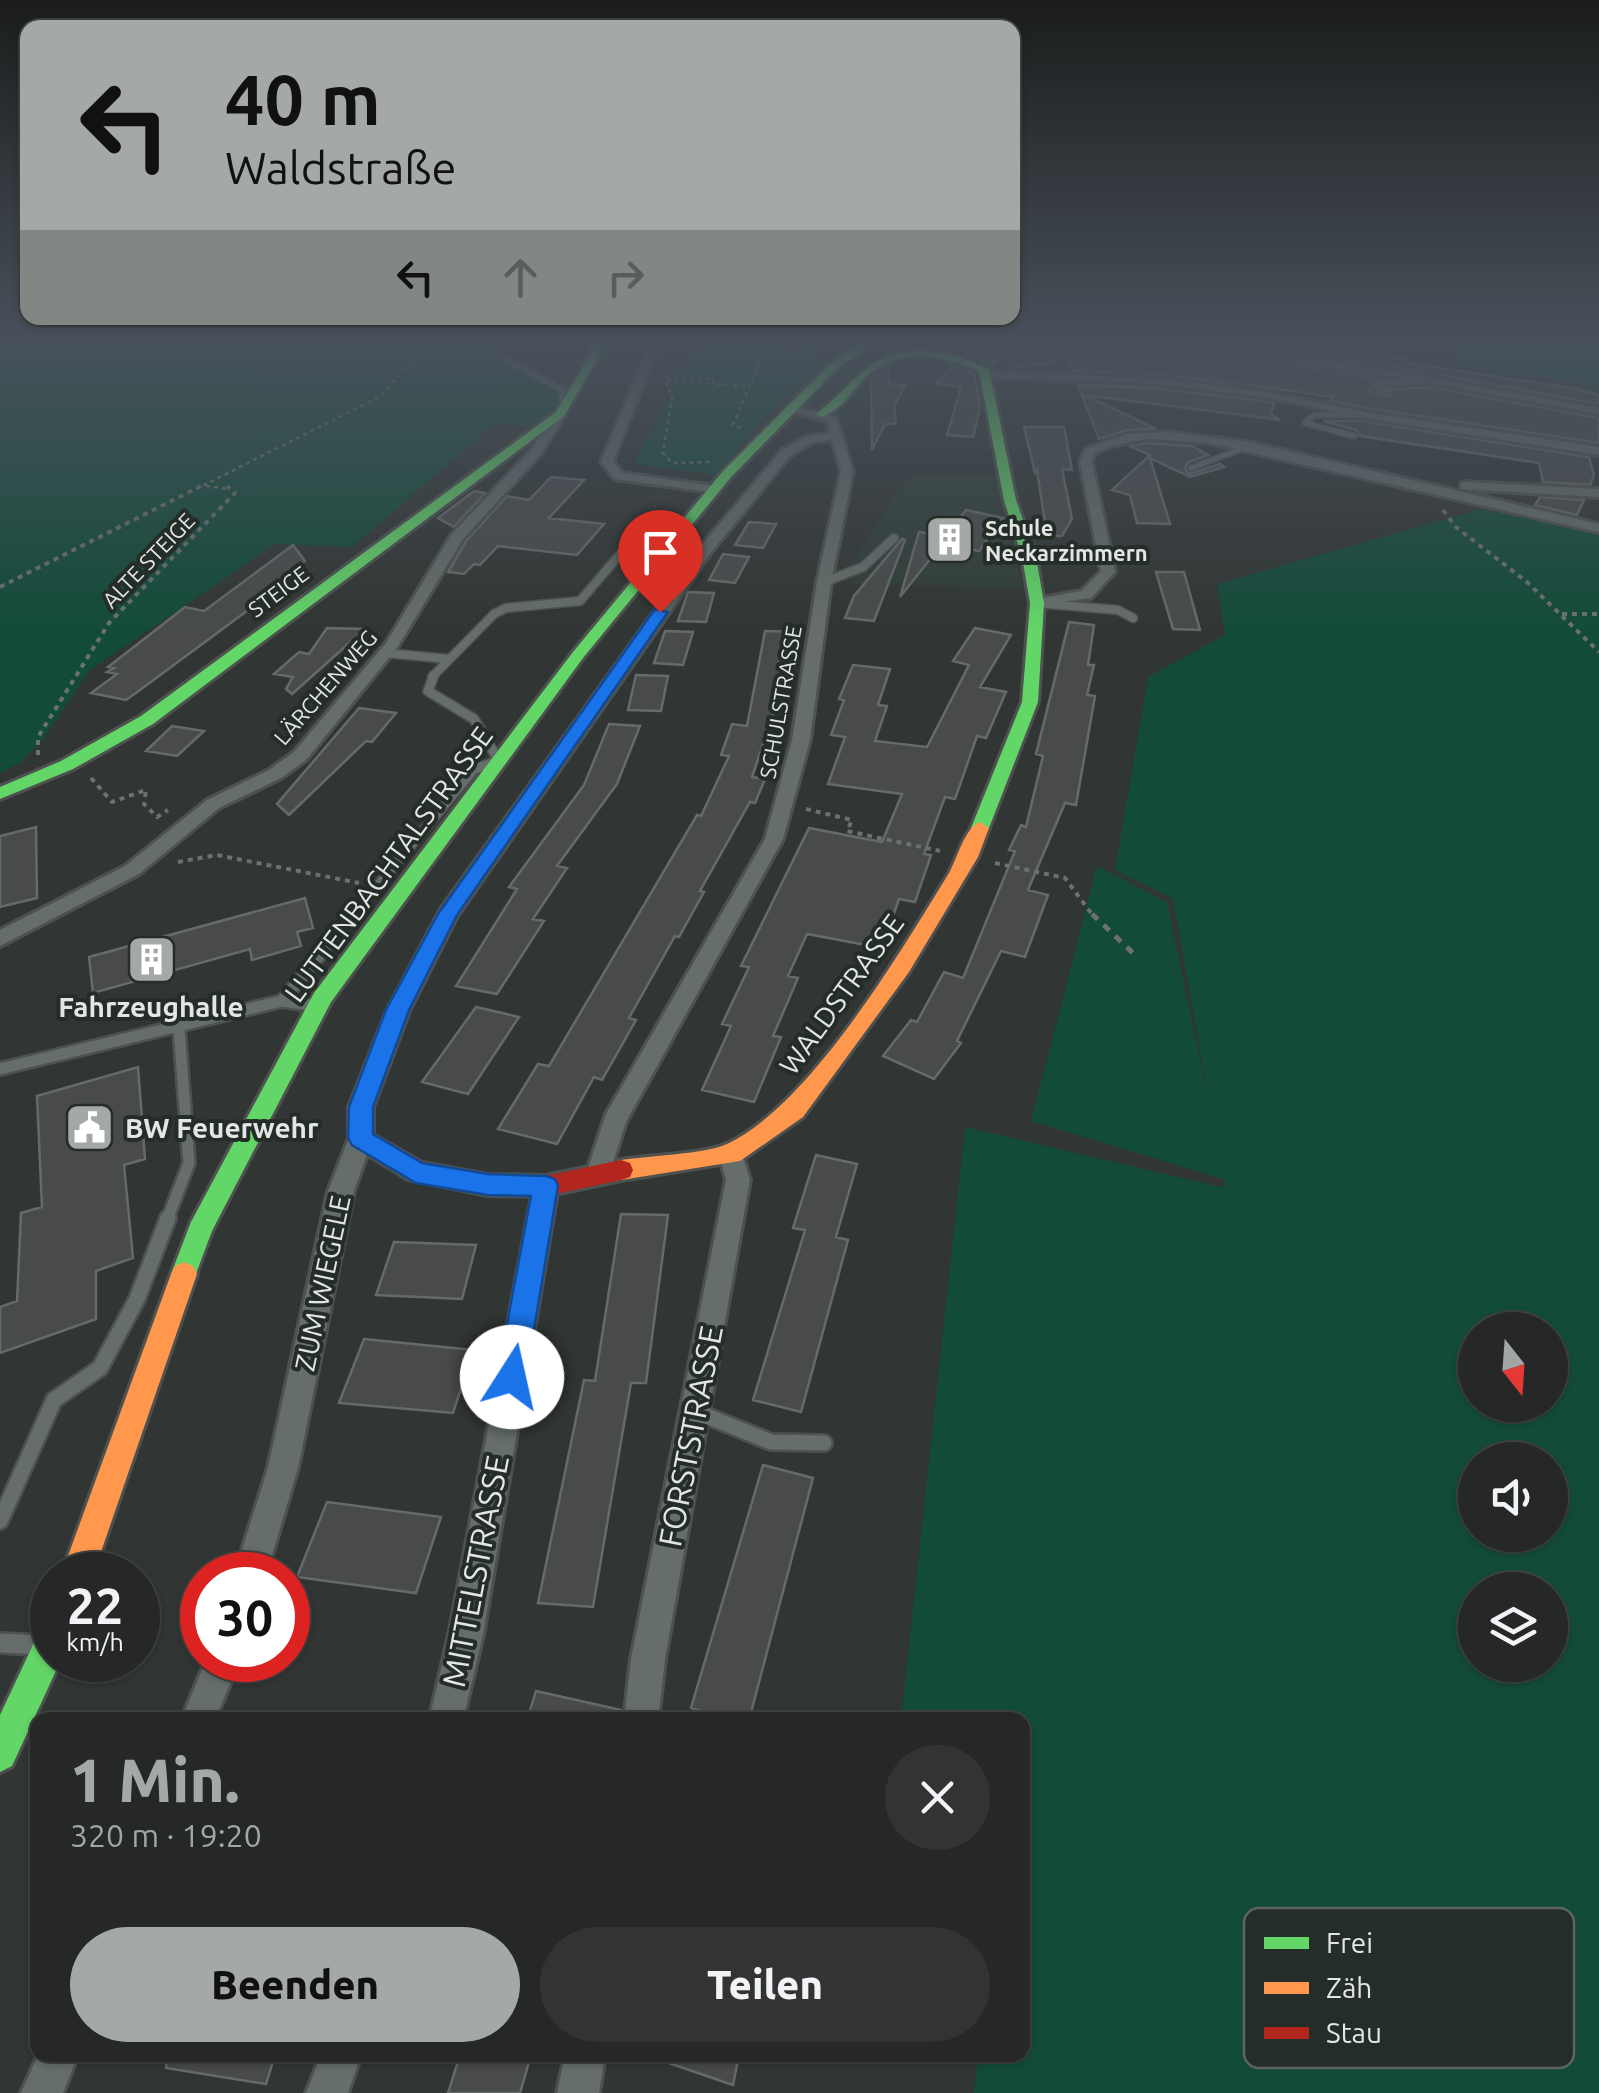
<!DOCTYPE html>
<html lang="de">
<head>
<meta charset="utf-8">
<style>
	:root { --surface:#252826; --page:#313432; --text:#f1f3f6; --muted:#a3a6a7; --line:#424443; --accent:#a4a9a6 }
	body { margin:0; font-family:Ubuntu,sans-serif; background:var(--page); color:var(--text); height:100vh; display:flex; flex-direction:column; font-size:38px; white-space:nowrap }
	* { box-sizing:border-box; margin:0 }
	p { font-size:32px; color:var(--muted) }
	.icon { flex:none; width:55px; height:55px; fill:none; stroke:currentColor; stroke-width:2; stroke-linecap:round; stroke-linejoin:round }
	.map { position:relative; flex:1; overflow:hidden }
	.panel { position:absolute; left:30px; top:1712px; width:1000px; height:350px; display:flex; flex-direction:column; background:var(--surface); border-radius:20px; box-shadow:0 2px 8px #0004,0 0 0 2px var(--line) }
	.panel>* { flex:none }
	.top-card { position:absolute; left:20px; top:20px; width:1000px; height:305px; border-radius:20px; box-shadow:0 2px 8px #0004,0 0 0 2px var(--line); background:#a4a9a6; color:#111; overflow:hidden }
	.needle { width:65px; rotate:163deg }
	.tools { position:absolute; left:1458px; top:1312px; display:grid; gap:20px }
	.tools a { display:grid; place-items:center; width:110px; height:110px; border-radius:50%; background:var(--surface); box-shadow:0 2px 8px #0004,0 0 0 2px var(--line); font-size:50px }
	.speed { position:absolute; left:30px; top:1552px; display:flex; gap:20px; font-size:50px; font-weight:700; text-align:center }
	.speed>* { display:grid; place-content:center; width:130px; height:130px; border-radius:50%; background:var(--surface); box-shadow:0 2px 8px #0004,0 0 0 2px var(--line); line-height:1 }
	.speed small { font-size:25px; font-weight:400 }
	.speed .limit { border:15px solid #d22; background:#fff; color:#111 }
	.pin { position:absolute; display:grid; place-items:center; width:85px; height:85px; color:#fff; margin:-102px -42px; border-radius:50% 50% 50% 0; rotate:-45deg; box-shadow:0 0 10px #0007 }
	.pin .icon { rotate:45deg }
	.me { position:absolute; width:110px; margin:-55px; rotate:10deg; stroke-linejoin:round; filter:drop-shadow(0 0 8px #0008) }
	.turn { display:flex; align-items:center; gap:35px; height:210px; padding:0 40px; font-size:45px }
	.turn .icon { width:130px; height:130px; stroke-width:2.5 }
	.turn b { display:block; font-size:70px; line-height:85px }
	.lanes { display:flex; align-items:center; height:95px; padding:0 40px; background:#0003; justify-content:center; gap:50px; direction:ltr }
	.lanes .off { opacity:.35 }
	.round { display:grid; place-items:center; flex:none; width:105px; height:105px; border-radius:52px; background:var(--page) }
	.headline { display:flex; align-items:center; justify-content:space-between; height:170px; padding:0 40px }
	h1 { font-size:60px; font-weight:800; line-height:75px; color:var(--accent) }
	.cta { display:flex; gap:20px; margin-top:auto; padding:20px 40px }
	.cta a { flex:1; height:115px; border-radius:60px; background:var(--accent); color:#111; font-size:40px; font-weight:800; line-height:115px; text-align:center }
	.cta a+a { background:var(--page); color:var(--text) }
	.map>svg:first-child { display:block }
	.built { fill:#2f3d37 }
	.green { fill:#134b39; fill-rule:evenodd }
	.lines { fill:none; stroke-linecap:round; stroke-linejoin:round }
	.stream { stroke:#042b1e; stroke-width:4 }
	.building { fill:#484b4a; stroke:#666a68; stroke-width:2.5 }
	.lane-far5-casing { stroke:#4e514f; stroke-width:8 }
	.lane-far4-casing { stroke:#4e514f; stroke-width:11 }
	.lane-far3-casing { stroke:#4e514f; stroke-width:12 }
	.lane-far2-casing { stroke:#4e514f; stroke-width:16 }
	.lane-far1-casing { stroke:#4e514f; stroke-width:20 }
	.lane-casing { stroke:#4e514f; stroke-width:24 }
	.street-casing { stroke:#4e514f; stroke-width:6 }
	.fast-casing { stroke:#4e514f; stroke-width:6 }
	.slow-casing { stroke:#4e514f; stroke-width:6 }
	.jam-casing { stroke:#4e514f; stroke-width:6 }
	.path-far2 { stroke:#6b716e; stroke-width:2.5; stroke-dasharray:4 4; stroke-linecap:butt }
	.path-far1 { stroke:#6b716e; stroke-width:4; stroke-dasharray:5 5; stroke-linecap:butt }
	.path { stroke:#6b716e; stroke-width:5; stroke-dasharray:8 8; stroke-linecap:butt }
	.lane-far5 { stroke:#656e6a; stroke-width:5 }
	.lane-far4 { stroke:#656e6a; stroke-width:8 }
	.lane-far3 { stroke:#656e6a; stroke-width:9 }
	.lane-far2 { stroke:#656e6a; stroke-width:11 }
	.lane-far1 { stroke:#656e6a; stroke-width:15 }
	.lane { stroke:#656e6a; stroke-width:19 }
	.street { fill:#656e6a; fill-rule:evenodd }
	.fast { fill:#63d668; fill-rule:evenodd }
	.slow { fill:#ff974d; fill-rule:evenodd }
	.jam { fill:#b3261e; fill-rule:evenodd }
	.rail-casing { stroke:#666b69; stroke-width:5 }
	.rail { stroke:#252d29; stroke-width:4; stroke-dasharray:11; stroke-linecap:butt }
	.route { fill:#1a73e8; stroke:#114b97; stroke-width:2.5 }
	.labels { text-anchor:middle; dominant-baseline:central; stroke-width:8; stroke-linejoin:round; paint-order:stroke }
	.far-poi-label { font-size:22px; font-weight:bold; fill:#e2e7e4; stroke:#252d29; text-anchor:start }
	.far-street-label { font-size:22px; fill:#e2e7e4; stroke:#252d29 }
	.street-label { font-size:28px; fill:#e2e7e4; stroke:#252d29 }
	.poi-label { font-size:28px; font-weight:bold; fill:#e2e7e4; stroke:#252d29 }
	.near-street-label { font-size:32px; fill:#e2e7e4; stroke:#252d29 }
	.key { fill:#252d29; stroke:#5e6561; stroke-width:2.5 }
	.key-label { font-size:28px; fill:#e2e7e4 }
</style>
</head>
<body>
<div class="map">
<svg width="1599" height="2093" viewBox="0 0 1599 2093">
	<rect width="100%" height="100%" fill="#313533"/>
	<path class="built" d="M909 475 999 476 1022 587 851 584 848 568Z"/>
	<path class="green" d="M0 339H508L501 351 570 390 559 409 532 427 497 422 352 547 275 544 89 671 43 739 21 762 0 773Z
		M1456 339H1536L1599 346V390L1583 389 1574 381 1456 365Z
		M698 343 814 346 824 363 762 420 717 475 634 464Z
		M1481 509 1599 534V2093H974L978 2055H1022V1720H901L965 1127 1225 1188 1223 1179 1031 1121 1097 866 1167 902 1211 1112 1173 899 1115 870 1148 677 1225 635 1217 584ZM1475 1330H1550V1405H1475ZM1475 1460H1550V1535H1475ZM1475 1590H1550V1665H1475Z"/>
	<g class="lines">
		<path class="stream" d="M685 360 686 339"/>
	</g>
	<path class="building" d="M957 339H1033L1069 345 1217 354 1374 378 1368 385 1369 391 1389 396 1396 389 1430 387 1599 418V443L1366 408 1330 401 1333 397 1263 387 1155 374 1073 371 1067 355 1051 359 1052 363 1011 368 1008 347 992 365 966 353Z
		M1193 339H1230L1407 359V363L1571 388 1599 395V404L1401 368Z
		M953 366 974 374 980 408 973 437 947 435 961 387 936 383Z
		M888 369 890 384 905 385 894 407 896 424H885L872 450 871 380Z
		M1078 385 1155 388 1262 401 1274 403 1271 414 1280 420 1085 395 1156 429 1127 430 1099 439Z
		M1323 421H1362L1589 457 1594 475 1590 485 1543 482 1539 463 1360 436 1356 430Z
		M1024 427H1064L1072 470 1062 469 1072 519 1062 536H1047L1037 470 1035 473Z
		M1147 443 1192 446 1208 455 1187 463 1185 469 1189 474 1220 464 1224 467 1190 477 1150 458 1170 524 1137 523 1130 495 1112 490 1150 455 1130 446Z
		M551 477 584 480 549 518 604 524 577 555 498 546 480 565 474 564 464 574 448 572 466 541 507 496 529 500Z
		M474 491 485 493 454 527 438 518Z
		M1540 497 1584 500 1577 515 1535 505Z
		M966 510 1003 518 979 551 942 544 900 597 919 532 945 536Z
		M749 522 776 524 763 548 735 545Z
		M902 539 905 540 874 621 845 618 854 596Z
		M293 545 305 561 254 601 259 602 140 690 126 700 91 693 117 674 107 672 114 668 108 667 171 618 185 607 204 611Z
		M723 554 749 557 735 583 709 580Z
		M1156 572H1184L1200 630 1173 629Z
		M688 592 714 593 706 622 678 621Z
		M1069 622 1094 625 1088 665H1094L1087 695 1095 696 1076 805 1065 803 1028 890 1048 895 1025 957 1001 951 957 1041 961 1043 934 1079 883 1056 911 1020 917 1022 944 972 963 978 1015 851 1009 850 1021 825 1026 827 1043 756 1036 754Z
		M327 628 365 629 292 694 286 689 293 677 274 674 299 652 309 654Z
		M975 628 1011 635 980 687 1006 692 986 738 977 736 955 799 945 797 924 854 931 855 915 902 899 899 882 948 807 934 788 976 798 978 773 1036 781 1037 754 1102 702 1090 731 1026 722 1024 749 967 741 966 809 828 882 842 902 794 828 784 845 737 831 735 844 700 839 699 853 665 890 669 878 705 887 706 875 741 927 747 969 665 953 661Z
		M665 631 693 632 683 665 654 663Z
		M765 631 797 632 788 713 774 712 752 777 765 779 755 803 750 802 700 891 704 892 679 937 675 936 629 1018 636 1020 602 1080 594 1077 557 1144 498 1129 538 1064 549 1066 697 815 701 816 729 756 721 755 732 724 747 726Z
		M636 675 668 676 661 711 628 710Z
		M359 708 396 713 372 742 366 741 289 815 277 804Z
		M609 724 640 726 617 784 557 866 567 868 533 919 544 921 497 994 456 986 517 889 509 887 584 785Z
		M172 726 204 731 177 756 146 751Z
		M36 827 37 898 0 907V836Z
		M305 898 313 928 297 932 301 946 252 960 250 949 93 993 89 957Z
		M476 1007 519 1017 468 1094 422 1082Z
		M138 1067 145 1159 124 1165 133 1258 96 1271V1319L0 1353V1307L17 1301 21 1213 42 1207 37 1096Z
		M816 1155 857 1164 836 1237 848 1240 801 1412 753 1400 805 1230 793 1228Z
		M621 1214 668 1215 646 1383H631L593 1607 538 1603 584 1380 595 1381Z
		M394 1242 476 1245 462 1299 376 1295Z
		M364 1339 474 1350 453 1413 339 1403Z
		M763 1465 813 1478 749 1720H732L691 1708Z
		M327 1502 441 1517 416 1593 297 1577Z
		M536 1691 621 1710 620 1720H527Z
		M167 2055H275L266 2084 166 2068Z
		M460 2055H531L520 2093H448Z
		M657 2055H739L733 2085 657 2059Z"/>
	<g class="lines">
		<defs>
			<path id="lane-far5" d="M1069 339 1214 349
				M502 358 563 390 562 400 568 402
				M1390 390 1374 387 1377 383 1431 381
				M1354 436 1305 423 1314 415H1365
				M1191 468 1249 446"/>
			<path id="lane-far4" d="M824 582 863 567 894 538
				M1037 603 1118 610 1133 618
				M386 653 449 659
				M432 677 494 614 506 608 580 601 646 524 682 529"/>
			<path id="lane-far3" d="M352 917 474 769 499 761 474 719 428 691 434 675"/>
			<path id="lane-far2" d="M317 1006 282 1001 354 914
				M0 1069 282 1001
				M167 1220 189 1163 179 1028"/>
			<path id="lane-far1" d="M697 1412 771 1442 824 1443
				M0 1521 54 1400 100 1368 137 1299 168 1218"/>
			<path id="lane" d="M0 1643 41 1645"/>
			<path id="street" d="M632 339H643L656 352 613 462 623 473 714 486 718 487V493L615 479 601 462 646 353Z
				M1139 339H1166L1400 372 1599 408V414L1400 378Z
				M988 372 1155 378 1263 391 1365 412 1599 447V455L1365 418 1263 397 1155 384 984 377Z
				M793 406 836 417 853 471 831 582 810 740 783 839 626 1122 607 1181 598 1184 589 1181 586 1174 606 1114 765 839 792 740 817 582 841 471 832 440 813 442 790 456 712 551 457 916 409 1011 373 1107V1138L354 1191 298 1468 266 1575H234L268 1468 328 1191 349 1138V1107L387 1011 441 909 702 545 782 450 806 437 830 433 827 421 789 411Z
				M556 412 566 414 541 454 463 539 397 648 306 760 281 778 219 808 139 874 0 946V930L125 866 207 800 269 770 294 752 386 643 452 534 532 449Z
				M1168 432 1249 442 1599 524V532L1209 443 1147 439 1112 446 1094 454 1092 462 1115 572 1091 598 1032 606V600L1081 591 1101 571 1080 462 1085 449 1127 434Z
				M1465 482 1599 489V497L1461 489V483Z
				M731 1144 740 1147 750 1180 665 1659 658 1720H624L631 1659 726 1180 719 1154 722 1147Z
				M546 1176 555 1179 558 1186 483 1635 463 1720H429L449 1635 534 1186 537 1179Z
				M206 1660H240L215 1720H181Z
				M38 2055H78L63 2093H21Z
				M321 2055H361L348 2093H306Z
				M565 2055H605L599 2093H557Z"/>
			<path id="fast" d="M589 339H599L600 355 564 416 153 724 73 769 0 799V787L61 761 141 716 556 412 590 355Z
				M867 339H879L837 369 731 477 583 658 331 1002 212 1231 193 1282 184 1286 175 1282 171 1274 191 1222 314 993 573 652 723 471 829 365Z
				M921 350 957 356 989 369 1016 500 1036 557 1044 603 1038 702 989 828 980 834 971 828 1022 702 1030 603 1022 557 1004 500 979 371C940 355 894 346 862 381 849 395 841 410 822 417L816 414C856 384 865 353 921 350Z
				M52 1625V1660H61L12 1766 0 1772V1715L40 1630Z"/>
			<path id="slow" d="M980 822 989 828 978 857 909 972 803 1117 740 1161 621 1180 612 1177 609 1170 612 1163 621 1160C647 1156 706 1154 727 1144 810 1105 901 951 949 873 957 859 965 827 980 822Z
				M184 1262 193 1266 197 1274 93 1575H61L171 1274 175 1266Z"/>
			<path id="jam" d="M361 1128 422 1163 488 1175 546 1176 621 1160 630 1163 633 1170 630 1177 621 1180 546 1196 488 1195 408 1179 352 1145 349 1138 352 1131Z"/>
		</defs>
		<use href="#lane-far5" class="lane-far5-casing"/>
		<use href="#lane-far4" class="lane-far4-casing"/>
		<use href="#lane-far3" class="lane-far3-casing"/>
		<use href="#lane-far2" class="lane-far2-casing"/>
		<use href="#lane-far1" class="lane-far1-casing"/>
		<use href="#lane" class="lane-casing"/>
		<use href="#street" class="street-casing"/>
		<use href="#fast" class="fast-casing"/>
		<use href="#slow" class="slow-casing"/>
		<use href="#jam" class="jam-casing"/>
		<path class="path-far2" d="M1445 339 1599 353
			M0 346 52 349 255 344 486 355
			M664 374 672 398 663 453 672 463 710 462
			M667 379H714L713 384 750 386
			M741 428 733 425 766 348 801 349 805 342 818 339
			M206 486 230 489
			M196 489 379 397 422 350"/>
		<path class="path-far1" d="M1443 510 1456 527 1527 582 1599 652
			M0 587 201 486
			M1562 614H1599
			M38 755V737L109 623 235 493 227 486
			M91 778 112 802 146 790 144 804 157 817 168 810
			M806 809 852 820 847 831 940 851
			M178 862 217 855 359 883
			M995 863 1065 878 1094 917"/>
		<path class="path" d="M1092 914 1133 953"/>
		<use href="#lane-far5" class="lane-far5"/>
		<use href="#lane-far4" class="lane-far4"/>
		<use href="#lane-far3" class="lane-far3"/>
		<use href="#lane-far2" class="lane-far2"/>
		<use href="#lane-far1" class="lane-far1"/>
		<use href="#lane" class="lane"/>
		<use href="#street" class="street"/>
		<use href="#fast" class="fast"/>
		<use href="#slow" class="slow"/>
		<use href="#jam" class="jam"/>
		<defs>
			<path id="rail" d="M1554 339 1599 344"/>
		</defs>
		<use href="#rail" class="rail-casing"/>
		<use href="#rail" class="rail"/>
	</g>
	<linearGradient id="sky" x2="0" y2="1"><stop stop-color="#1b1d1c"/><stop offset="0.54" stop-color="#48515b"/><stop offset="1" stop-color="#48515b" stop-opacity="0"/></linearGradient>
	<rect width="1599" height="632" fill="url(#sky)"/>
	<path class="route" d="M655 609 668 612 457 915 409 1010 373 1107V1134L422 1163 488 1174 546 1176 555 1179 558 1186 526 1377 522 1387 512 1391 502 1387 497 1377 531 1196 488 1195 416 1183 352 1145 348 1138 349 1107 386 1010 438 914Z"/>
	<defs>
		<symbol id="building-square" viewBox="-11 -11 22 22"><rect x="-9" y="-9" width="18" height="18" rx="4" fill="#a4a9a6" stroke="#252d29"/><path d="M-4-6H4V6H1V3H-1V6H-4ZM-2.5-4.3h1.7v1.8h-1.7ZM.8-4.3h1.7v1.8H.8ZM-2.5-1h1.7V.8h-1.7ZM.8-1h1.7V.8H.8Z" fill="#fff"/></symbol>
		<symbol id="civic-square" viewBox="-11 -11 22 22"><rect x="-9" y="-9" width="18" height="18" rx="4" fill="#a4a9a6" stroke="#252d29"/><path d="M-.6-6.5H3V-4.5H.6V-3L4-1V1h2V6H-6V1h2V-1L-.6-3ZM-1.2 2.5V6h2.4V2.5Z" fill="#fff"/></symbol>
	</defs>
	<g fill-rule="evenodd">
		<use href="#building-square" x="922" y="512" width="55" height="55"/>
		<use href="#building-square" x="124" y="932" width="55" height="55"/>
		<use href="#civic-square" x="62" y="1100" width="55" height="55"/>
	</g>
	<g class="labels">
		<g class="far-poi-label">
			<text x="985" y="527">Schule<tspan x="985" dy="25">Neckarzimmern</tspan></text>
		</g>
		<g class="far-street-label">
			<text transform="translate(148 560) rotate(-46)">ALTE STEIGE</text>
			<text transform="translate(278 591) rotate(-37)">STEIGE</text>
			<text transform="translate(325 687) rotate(-49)">LÄRCHENWEG</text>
			<text transform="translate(780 702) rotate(-80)">SCHULSTRASSE</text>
		</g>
		<g class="street-label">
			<text transform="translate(388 864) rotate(-54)">LUTTENBACHTALSTRASSE</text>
			<text transform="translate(841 994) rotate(-54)">WALDSTRASSE</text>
			<text transform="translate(322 1283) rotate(-78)">ZUM WIEGELE</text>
		</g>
		<g class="poi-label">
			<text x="151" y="1006">Fahrzeughalle</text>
			<text x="125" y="1127" text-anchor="start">BW Feuerwehr</text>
		</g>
		<g class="near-street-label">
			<text transform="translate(690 1436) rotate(-79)">FORSTSTRASSE</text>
			<text transform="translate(475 1571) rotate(-79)">MITTELSTRASSE</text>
		</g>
	</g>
	<rect x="1244" y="1908" width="330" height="160" rx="15" class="key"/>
	<rect x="1264" y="1937" width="45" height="12" fill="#63d668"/>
	<rect x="1264" y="1982" width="45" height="12" fill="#ff974d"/>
	<rect x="1264" y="2027" width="45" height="12" fill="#b3261e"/>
	<g class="key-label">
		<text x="1326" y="1953">Frei</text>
		<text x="1326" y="1998">Zäh</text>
		<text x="1326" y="2043">Stau</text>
	</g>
</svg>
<div class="tools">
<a><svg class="needle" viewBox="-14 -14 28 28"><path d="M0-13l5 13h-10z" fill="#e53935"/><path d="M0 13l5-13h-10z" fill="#a3a6a7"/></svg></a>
<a><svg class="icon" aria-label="sound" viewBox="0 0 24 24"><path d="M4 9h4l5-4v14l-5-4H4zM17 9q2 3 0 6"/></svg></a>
<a><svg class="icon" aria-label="layers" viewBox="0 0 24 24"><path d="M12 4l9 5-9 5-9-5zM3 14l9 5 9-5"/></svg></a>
</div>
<div class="speed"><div>22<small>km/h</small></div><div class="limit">30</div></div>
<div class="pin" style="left:660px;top:612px;background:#d93025"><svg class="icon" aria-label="arrive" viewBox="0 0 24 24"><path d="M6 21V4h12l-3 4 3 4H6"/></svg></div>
<svg class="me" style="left:512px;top:1377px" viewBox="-20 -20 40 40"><circle r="19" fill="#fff"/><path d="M0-13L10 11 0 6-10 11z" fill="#1a73e8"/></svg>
<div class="top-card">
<div class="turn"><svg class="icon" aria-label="left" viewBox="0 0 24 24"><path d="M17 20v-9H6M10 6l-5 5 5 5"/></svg><div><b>40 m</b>Waldstraße</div></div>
<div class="lanes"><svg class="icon" aria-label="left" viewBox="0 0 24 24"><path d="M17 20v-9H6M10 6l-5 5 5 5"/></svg><svg class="icon off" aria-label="ahead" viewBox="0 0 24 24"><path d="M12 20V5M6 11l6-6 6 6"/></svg><svg class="icon off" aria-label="right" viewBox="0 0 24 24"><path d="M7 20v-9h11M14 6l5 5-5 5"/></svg></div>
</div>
<section class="panel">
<div class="headline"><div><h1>1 Min.</h1><p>320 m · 19:20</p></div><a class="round"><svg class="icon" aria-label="close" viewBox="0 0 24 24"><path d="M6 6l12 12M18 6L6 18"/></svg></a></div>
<div class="cta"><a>Beenden</a><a>Teilen</a></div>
</section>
</div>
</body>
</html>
